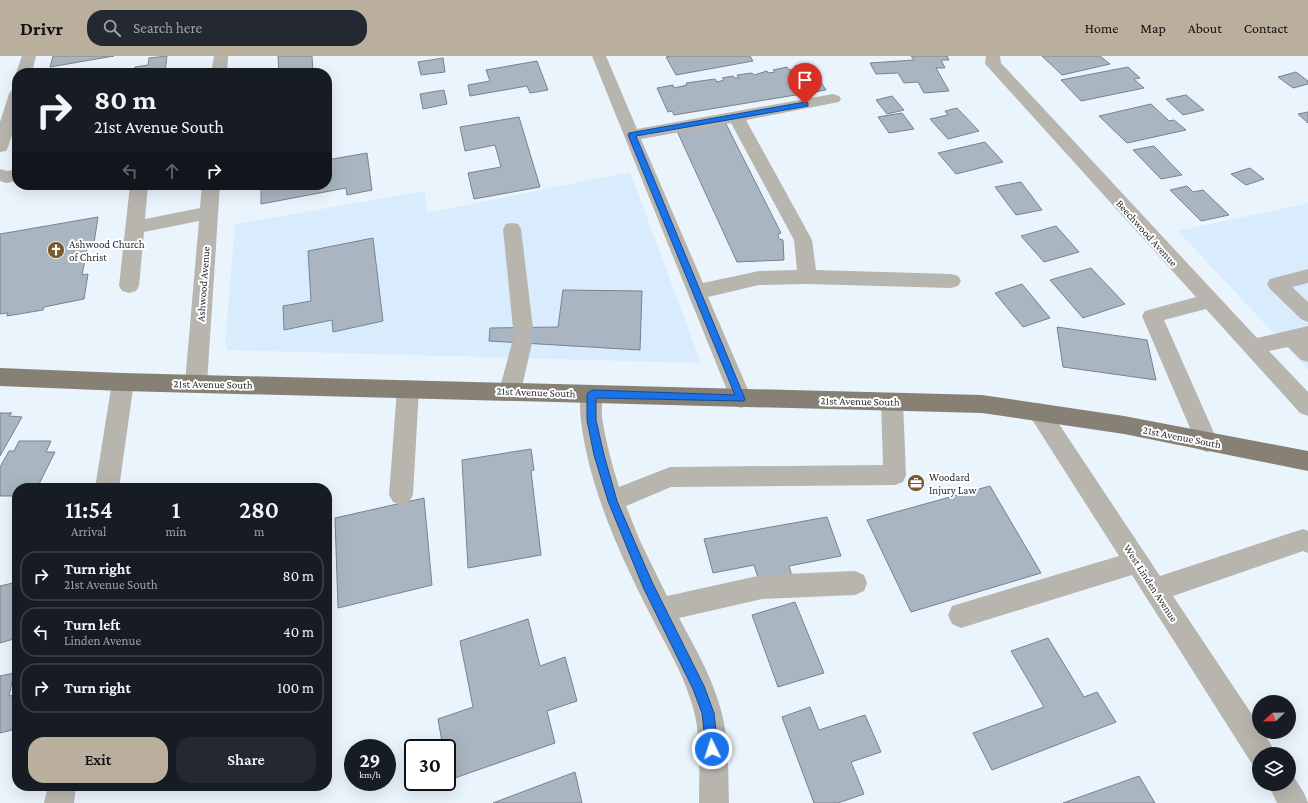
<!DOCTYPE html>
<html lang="en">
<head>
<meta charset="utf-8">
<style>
	:root { --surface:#171b24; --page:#242831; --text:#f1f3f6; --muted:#9ea1a6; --line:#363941; --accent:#baae9c }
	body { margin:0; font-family:"Crimson Pro",serif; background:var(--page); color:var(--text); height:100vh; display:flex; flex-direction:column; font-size:15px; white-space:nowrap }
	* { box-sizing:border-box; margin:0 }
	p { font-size:13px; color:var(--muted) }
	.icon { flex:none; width:22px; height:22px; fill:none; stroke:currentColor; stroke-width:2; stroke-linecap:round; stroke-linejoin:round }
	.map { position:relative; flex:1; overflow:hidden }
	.sheet { position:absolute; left:12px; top:427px; width:320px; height:308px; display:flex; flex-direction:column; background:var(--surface); border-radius:16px; box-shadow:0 4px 16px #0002 }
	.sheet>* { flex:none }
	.guide { position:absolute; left:12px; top:12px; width:320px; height:122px; border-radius:16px; box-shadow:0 4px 16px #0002; background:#171b24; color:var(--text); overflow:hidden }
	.needle { width:26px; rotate:248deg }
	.tools { position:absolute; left:1252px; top:639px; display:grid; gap:8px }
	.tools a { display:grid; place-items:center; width:44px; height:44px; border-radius:50%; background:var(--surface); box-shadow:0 4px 16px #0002; font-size:20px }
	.speed { position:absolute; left:344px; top:683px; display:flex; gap:8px; font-size:20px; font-weight:700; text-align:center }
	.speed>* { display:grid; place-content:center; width:52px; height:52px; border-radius:50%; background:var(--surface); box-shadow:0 4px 16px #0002; line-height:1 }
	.speed small { font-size:10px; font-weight:400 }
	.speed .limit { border:2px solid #111; border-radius:6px; background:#fff; color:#111 }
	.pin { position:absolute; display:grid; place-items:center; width:34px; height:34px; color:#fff; margin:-41px -17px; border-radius:50% 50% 50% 0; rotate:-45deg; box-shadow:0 0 4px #0007 }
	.pin .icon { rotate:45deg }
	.me { position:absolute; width:44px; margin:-22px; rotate:356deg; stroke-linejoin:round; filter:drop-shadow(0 0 3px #0008) }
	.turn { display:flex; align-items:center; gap:14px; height:84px; padding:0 16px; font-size:18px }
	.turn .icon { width:52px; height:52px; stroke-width:2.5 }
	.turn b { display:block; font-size:28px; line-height:34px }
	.lanes { display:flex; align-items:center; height:38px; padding:0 16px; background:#0003; justify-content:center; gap:20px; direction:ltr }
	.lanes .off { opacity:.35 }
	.eta { display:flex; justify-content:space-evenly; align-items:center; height:68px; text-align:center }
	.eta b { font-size:24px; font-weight:600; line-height:28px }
	.action { display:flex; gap:8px; margin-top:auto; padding:8px 16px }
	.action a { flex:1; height:46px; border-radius:16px; background:var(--accent); color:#111; font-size:16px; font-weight:600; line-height:46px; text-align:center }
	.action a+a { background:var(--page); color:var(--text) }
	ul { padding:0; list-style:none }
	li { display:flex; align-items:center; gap:12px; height:50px; margin:0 8px 6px; padding:0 8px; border:2px solid var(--line); border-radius:16px }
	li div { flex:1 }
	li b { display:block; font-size:15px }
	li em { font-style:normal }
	header { display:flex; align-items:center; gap:24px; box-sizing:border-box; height:56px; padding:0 20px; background:var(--accent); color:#111 }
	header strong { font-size:19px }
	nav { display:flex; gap:22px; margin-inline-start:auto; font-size:14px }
	.search { width:280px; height:36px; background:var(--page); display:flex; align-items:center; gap:10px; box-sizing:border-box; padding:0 14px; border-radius:16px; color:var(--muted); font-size:15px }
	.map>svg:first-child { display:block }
	.built { fill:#d9ecfe }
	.building { fill:#a9b5c0; stroke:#78838e }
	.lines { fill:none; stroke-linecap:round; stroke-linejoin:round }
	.minor { fill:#b8b4ae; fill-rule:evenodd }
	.major { fill:#878075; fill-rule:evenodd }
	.route { fill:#1a73e8; stroke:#114b97 }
	.labels { text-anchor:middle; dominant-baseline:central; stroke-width:4; stroke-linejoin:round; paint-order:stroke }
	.street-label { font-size:11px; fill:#292d32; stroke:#fff }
	.poi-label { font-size:11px; fill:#292d32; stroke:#fff; text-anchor:start }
</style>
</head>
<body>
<header>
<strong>Drivr</strong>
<div class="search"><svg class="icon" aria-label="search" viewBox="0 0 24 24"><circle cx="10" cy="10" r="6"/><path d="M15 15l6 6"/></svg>Search here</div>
<nav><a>Home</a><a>Map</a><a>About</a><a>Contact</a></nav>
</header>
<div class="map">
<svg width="1308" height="747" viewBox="0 0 1308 747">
	<rect width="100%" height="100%" fill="#eaf4fd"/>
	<path class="built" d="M630 116 701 307 227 294 225 286 235 168 425 135 427 157Z
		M1308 147V314L1178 175Z"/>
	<path class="building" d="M53 0H114L50 11Z
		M167 0 165 17H117L135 14V11L148 9 149 2Z
		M278 0H312L313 17H279Z
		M671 0H750L753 5 676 19 666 1Z
		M911 0H947L949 4H941L945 12H936L949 35 924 37 918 26 904 27 898 17 876 18 870 7 914 4Z
		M1042 0H1100L1110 8 1062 19Z
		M443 2 445 16 421 19 418 6Z
		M537 5 548 34 530 37 527 30 470 40 468 29 490 25 486 14Z
		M809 8 826 34 674 59 672 55 668 56 657 32 673 29 674 32 687 29 686 27 715 23 717 26 724 24 722 22 733 20 735 22H739L737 19 752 17 754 19 767 15 768 17 775 16 773 14 787 11 789 14 797 13 795 10Z
		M1128 11 1140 22 1134 23 1144 32 1081 45 1061 24Z
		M1296 16 1308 25V28L1293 32 1278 21Z
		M444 34 447 48 423 53 420 38Z
		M1186 39 1204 54 1183 59 1166 43Z
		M892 40 904 54 887 58 876 44Z
		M1151 48 1169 65 1174 64 1186 74 1127 87 1099 60Z
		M957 52 979 75 948 83 930 63 948 59 945 55Z
		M1308 56V67L1298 58Z
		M902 57 914 73 889 77 878 61Z
		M519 61 540 131 474 143 468 117 501 111 495 89 465 95 460 71Z
		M725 66 781 177 778 178 779 183 783 184 784 204 737 206 677 75Z
		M985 86 1003 106 956 118 938 97Z
		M1154 90 1182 119 1161 123 1133 94Z
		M367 97 372 134 347 139 346 132 261 148V129H327V104Z
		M1250 112 1264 123 1246 129 1231 118Z
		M1021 126 1042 154 1016 159 995 131Z
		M1187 130 1193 136 1203 134 1229 159 1201 165 1170 134Z
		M98 161 94 187 88 188 82 219 88 218 84 243 44 251 43 254 7 260 8 257 0 258V178Z
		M1056 170 1079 196 1044 206 1021 180Z
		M373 182 383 265 333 276 332 264 284 274 283 250 311 245 308 195Z
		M1091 212 1125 248 1083 262 1050 224Z
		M1022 228 1050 262 1023 271 995 237Z
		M563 234 642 235 640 294 489 285 490 272 558 271Z
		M1057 271 1147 284 1156 324 1063 311Z
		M0 357H12L9 360 22 361 0 400Z
		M19 385H51L46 396H55L39 428H28L26 432H17V440H0V411L9 395H14Z
		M531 393 534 414 531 415 541 499 468 512 462 404Z
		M990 430 1041 517 911 556 867 464Z
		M424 442 432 529 338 552 335 462Z
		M827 461 841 500 789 510 792 520 759 525 754 509 713 517 704 483Z
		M17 526V582L0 587V530Z
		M795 546 824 617 778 631 752 559Z
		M528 563 540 610 565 601 577 645 547 655 555 687 449 724 447 713V692H443L438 663 473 651 460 585Z
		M1048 582 1084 641 1097 636 1116 666 992 714 973 677 1044 651 1011 595Z
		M14 617 9 640 17 639V651L12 674 0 677V620Z
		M810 651 819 674 865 659 881 696 851 706 864 738 838 747H814L782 661Z
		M575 716 582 747H493Z
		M1139 720 1155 747H1063Z"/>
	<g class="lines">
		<path class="minor" d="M22 0H36L32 17H16Z
			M214 0H228L227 17H211Z
			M592 0H606L637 73 833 38 839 40 841 43 839 46 746 64 812 184 816 214 951 218 958 220 961 225 958 230 951 232 807 228 759 229 708 241 752 343 749 349 741 352 733 349ZM731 67 794 184 797 214 759 215 703 227 641 83Z
			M986 0H1000L1001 7 1257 282 1308 270V306L1301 304 1288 291 1269 295 1308 336V360L1300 357 1206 253 1164 264 1218 386 1215 393 1207 396 1199 393 1142 260 1145 255 1196 241 988 11 985 8Z
			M17 33V63L8 91 6 95 0 96V66L9 38 11 35Z
			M0 113 7 115 17 113V125L6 127 0 125Z
			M130 129H148L145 163 200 152 202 129H220L207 327 203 333 196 336 189 333 185 327 199 165 144 176 139 230 136 235 129 237 122 235 119 230Z
			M512 167 518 168 521 173 533 272 530 277 524 280 529 281 532 287 521 335 518 341 510 344 502 341 499 335 512 287 515 281 521 279 516 277 513 272 503 173 506 168Z
			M1308 213V227L1292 231 1308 246V266L1301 263 1270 233 1267 228 1270 223Z
			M123 317 130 320 134 326 119 432H95L112 326 116 320Z
			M408 324 416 327 419 333 413 439 409 446 401 449 393 446 389 439 397 333 400 327Z
			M592 329 600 332C604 342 601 351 602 362 606 386 612 409 619 431L670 411 883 409 881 346 884 340 892 337 900 340 903 346 906 419 903 426 895 429 671 431 626 450 640 485 667 540 762 519 855 515 864 519 867 527 864 535 855 539 762 543 679 562C697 595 717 630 724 667 729 693 728 720 729 747H699C699 713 702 678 691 645 682 615 665 588 651 560 622 503 594 443 583 379 581 364 577 346 584 332Z
			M1039 347 1047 350 1160 520 1303 473 1308 475V497L1303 495 1173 540 1259 669V676H1264L1276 698H1259V711L1252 708 1132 519 961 572 952 568 948 559 952 550 1119 500 1031 362 1028 356 1031 350Z
			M1289 717 1292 718 1304 737 1308 747H1277L1268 728H1289Z
			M48 730H76L74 747H44Z"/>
		<path class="major" d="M0 312 123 317 982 339 1124 360 1308 395V415L1124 378 982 357 123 335 0 330Z"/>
	</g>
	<path class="route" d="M805 46 808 47V50L636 80 745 343 744 345 596 342V364L604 399 617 445 652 526 704 630 714 657 718 693 716 697 712 699 708 697 706 693 702 657 693 633 644 533 608 445 594 399 587 364V338L592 334 735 339 628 79 629 77Z"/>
	<defs>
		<symbol id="church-disc" viewBox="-11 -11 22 22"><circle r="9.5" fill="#775a2d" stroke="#fff"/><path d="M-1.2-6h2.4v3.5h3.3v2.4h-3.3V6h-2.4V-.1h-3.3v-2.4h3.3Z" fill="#fff"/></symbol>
		<symbol id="office-disc" viewBox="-11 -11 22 22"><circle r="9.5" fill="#775a2d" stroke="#fff"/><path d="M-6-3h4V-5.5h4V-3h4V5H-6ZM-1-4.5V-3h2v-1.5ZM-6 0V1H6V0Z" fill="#fff"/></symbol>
	</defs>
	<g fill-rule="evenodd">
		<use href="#church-disc" x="46" y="184" width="20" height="20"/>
		<use href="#office-disc" x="906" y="417" width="20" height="20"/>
	</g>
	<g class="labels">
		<g class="street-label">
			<text transform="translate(1147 177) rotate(48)">Beechwood Avenue</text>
			<text transform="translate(203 228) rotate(-86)">Ashwood Avenue</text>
			<text transform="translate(213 328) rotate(1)">21st Avenue South</text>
			<text transform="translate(536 336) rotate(2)">21st Avenue South</text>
			<text transform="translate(860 345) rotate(1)">21st Avenue South</text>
			<text transform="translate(1182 381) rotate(11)">21st Avenue South</text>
			<text transform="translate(1151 527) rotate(57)">West Linden Avenue</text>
		</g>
		<g class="poi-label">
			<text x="69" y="188">Ashwood Church<tspan x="69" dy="13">of Christ</tspan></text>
			<text x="929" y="421">Woodard<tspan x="929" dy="13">Injury Law</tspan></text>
		</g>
	</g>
</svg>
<div class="tools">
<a><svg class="needle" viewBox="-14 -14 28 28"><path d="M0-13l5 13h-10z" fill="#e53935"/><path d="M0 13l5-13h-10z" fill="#9ea1a6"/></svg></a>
<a><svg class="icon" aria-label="layers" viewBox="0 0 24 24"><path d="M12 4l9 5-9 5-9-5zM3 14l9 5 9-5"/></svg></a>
</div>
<div class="speed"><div>29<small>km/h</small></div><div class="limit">30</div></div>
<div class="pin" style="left:805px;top:48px;background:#d93025"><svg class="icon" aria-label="arrive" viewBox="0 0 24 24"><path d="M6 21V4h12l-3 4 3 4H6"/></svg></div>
<svg class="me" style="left:712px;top:693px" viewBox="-20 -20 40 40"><circle r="17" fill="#1a73e8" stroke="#fff" stroke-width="3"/><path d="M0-11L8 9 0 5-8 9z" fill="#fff"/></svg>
<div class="guide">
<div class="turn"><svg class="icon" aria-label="right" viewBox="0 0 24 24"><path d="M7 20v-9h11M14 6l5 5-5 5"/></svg><div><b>80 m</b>21st Avenue South</div></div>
<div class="lanes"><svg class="icon off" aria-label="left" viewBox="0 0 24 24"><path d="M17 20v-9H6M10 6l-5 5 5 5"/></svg><svg class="icon off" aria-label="ahead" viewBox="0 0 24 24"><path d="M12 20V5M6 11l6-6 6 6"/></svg><svg class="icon" aria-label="right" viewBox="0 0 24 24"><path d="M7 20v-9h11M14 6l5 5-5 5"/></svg></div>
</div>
<section class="sheet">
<div class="eta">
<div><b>11:54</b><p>Arrival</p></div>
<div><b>1</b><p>min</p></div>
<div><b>280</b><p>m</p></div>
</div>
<ul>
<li><svg class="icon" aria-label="right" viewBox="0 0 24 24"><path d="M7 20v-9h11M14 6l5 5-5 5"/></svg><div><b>Turn right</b><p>21st Avenue South</p></div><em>80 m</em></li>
<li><svg class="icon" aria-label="left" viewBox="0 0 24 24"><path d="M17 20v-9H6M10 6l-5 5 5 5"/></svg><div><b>Turn left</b><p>Linden Avenue</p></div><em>40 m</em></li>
<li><svg class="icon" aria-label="right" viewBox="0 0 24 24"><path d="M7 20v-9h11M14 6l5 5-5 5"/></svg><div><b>Turn right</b></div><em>100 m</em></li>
</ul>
<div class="action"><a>Exit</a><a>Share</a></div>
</section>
</div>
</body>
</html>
